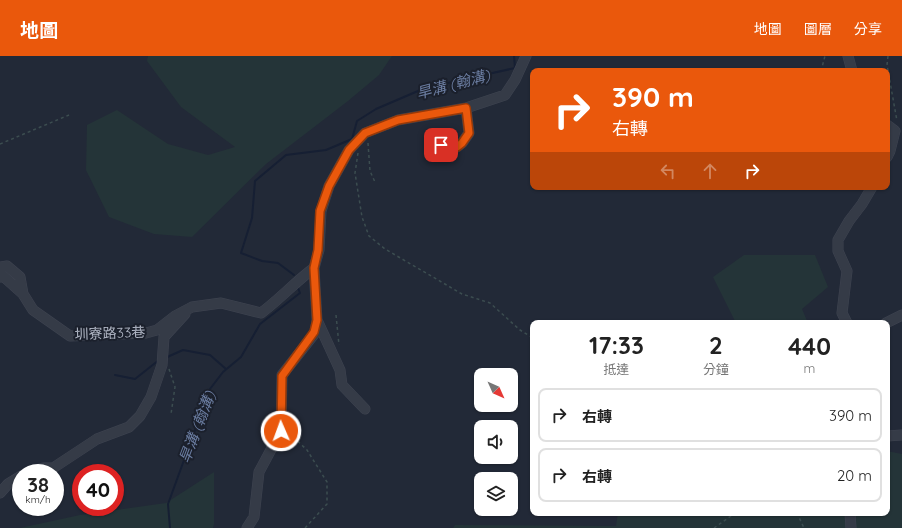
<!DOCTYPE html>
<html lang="zh-TW">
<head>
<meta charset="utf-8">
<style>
	:root { --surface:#fff; --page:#f6f6f6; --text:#222; --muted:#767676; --line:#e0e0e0; --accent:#ea580c }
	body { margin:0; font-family:Quicksand,"Noto Sans TC",sans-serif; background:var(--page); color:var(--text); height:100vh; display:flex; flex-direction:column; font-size:15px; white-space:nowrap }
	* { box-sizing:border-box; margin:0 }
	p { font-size:13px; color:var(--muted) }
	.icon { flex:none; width:22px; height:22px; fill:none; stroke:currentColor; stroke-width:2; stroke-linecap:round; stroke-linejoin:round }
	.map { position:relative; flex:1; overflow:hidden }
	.details { position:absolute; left:530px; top:264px; width:360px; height:196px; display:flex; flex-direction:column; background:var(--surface); border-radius:8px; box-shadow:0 1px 3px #0004 }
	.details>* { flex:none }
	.top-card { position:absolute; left:530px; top:12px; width:360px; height:122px; border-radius:8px; box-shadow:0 1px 3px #0004; background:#ea580c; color:#fff; overflow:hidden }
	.needle { width:26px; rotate:135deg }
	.buttons { position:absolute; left:474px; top:312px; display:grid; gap:8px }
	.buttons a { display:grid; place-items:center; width:44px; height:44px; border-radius:8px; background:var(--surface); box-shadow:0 1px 3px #0004; font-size:20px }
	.speed { position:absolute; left:12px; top:408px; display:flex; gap:8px; font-size:20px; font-weight:700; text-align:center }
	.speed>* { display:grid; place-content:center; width:52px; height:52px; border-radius:50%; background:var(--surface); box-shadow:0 1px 3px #0004; line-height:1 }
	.speed small { font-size:10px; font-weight:400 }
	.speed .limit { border:6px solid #d22; background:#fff; color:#111 }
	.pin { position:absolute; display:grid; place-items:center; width:34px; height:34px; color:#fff; margin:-17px; border-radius:8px; box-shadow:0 2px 6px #0006 }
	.me { position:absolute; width:44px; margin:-22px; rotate:358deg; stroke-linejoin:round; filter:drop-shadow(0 0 3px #0008) }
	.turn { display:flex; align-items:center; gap:14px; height:84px; padding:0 16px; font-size:18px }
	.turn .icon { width:52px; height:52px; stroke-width:2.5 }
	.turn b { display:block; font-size:28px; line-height:34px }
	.lanes { display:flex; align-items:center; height:38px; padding:0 16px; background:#0003; justify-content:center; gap:20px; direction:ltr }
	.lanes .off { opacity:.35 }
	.eta { display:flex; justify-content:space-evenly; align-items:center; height:68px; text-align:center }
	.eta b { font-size:24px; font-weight:800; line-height:28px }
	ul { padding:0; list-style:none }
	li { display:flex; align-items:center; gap:12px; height:54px; margin:0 8px 6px; padding:0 8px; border:2px solid var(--line); border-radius:8px }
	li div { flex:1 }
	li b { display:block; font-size:15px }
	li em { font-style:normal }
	header { display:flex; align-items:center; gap:24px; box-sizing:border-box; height:56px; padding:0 20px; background:var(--accent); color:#fff }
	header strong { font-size:19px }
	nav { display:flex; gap:22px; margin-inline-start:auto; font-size:14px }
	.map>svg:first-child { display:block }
	.green { fill:#243438 }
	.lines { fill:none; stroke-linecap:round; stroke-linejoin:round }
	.stream { stroke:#161f33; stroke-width:2 }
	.minor-casing { stroke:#3f4451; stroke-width:11 }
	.path { stroke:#3c4d50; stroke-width:1.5; stroke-dasharray:3 3; stroke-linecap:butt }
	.minor { stroke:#353b47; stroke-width:10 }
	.route-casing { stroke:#983908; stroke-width:10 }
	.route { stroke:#ea580c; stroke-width:7 }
	.labels { text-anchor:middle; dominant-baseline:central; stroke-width:4; stroke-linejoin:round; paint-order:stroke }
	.street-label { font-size:14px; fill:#b0b6c4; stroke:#1b202c }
	.water-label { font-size:15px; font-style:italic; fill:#6b7da1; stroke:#1b202c }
</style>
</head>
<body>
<header>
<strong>地圖</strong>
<nav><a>地圖</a><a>圖層</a><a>分享</a></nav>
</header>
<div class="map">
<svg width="902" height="472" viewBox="0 0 902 472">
	<rect width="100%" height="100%" fill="#222937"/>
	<path class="green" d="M148 0H392L379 19 348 45 266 108 192 181 154 178 109 161 86 114 87 69 117 54 168 88 208 99 235 91 181 51 147 5Z
		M744 199H815L828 231 802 253 808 267H736L713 221Z
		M887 395 902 398V472H453L455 469 616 470 618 457H887Z
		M214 416V468L213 472H20L80 459 166 447Z"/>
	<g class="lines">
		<path class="stream" d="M294 219 278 207 262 205 241 197 252 162 255 125 286 99 326 94 352 83 357 65 376 53 425 32 515 12 514 0
			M165 302 183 294 210 299 226 313
			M115 319 135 323 159 304
			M170 472 168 448 210 333 223 316 241 301 260 268 300 237 298 232"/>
		<defs>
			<path id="minor" d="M848 0 852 15
				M887 69 895 75 890 95 887 101
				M441 89 457 91 462 87 469 77 466 52
				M0 211 7 210 20 221 23 238
				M0 221 3 220 23 238 33 254 70 280 146 277 157 274 175 260 192 251 221 247 261 257C280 243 295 226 314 212
				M317 264 340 314 342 329 365 353
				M847 267 842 257 847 215 838 195V184L849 165 862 148 872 131
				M886 267 902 259
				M887 380 902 379
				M26 417 43 412H53L97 383 129 371 140 360 151 341 162 309 164 281 185 258
				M0 437 8 428 21 420
				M850 457 851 472
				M247 472 254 461 259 416 281 375 282 319 315 277 317 264 314 212 319 194 321 155 329 130 349 94 365 77 398 64 466 52 505 39 515 24 526 0"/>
		</defs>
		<use href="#minor" class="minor-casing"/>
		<path class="path" d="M888 0 887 9 897 65
			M821 15 825 0
			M368 87 370 115 375 126
			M0 88 69 59
			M358 97 355 117 362 161 369 180 385 193 462 238 490 247 520 274 533 282
			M336 259 339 289
			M169 313 175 331 171 358
			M289 377 307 394 327 426V448L305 472
			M797 457 804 472
			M714 472 735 457"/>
		<use href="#minor" class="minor"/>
	</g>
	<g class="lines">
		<defs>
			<path id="route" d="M281 375 282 320 314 276 317 264 314 212 318 194 320 155 329 130 349 94 365 77 398 64 466 52 469 77 462 87 457 91 441 89"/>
		</defs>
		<use href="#route" class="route-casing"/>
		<use href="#route" class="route"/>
	</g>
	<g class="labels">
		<g class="street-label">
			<text transform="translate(110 277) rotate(-2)">圳寮路33巷</text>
		</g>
		<g class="water-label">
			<text transform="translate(453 28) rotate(-15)">旱溝 (翰溝)</text>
			<text transform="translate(197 371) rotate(-69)">旱溝 (翰溝)</text>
		</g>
	</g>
</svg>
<div class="buttons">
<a><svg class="needle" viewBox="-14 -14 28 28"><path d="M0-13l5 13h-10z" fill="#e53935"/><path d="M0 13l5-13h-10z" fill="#767676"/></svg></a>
<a><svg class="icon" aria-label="sound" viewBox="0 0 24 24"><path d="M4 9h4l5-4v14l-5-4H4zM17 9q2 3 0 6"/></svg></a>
<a><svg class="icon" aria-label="layers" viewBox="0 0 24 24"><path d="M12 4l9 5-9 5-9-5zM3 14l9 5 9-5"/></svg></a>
</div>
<div class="speed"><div>38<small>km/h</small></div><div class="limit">40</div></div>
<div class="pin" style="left:441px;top:89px;background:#d93025"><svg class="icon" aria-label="arrive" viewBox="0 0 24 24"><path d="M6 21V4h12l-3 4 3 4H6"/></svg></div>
<svg class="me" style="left:281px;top:375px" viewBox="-20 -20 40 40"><circle r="17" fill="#ea580c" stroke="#fff" stroke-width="3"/><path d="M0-11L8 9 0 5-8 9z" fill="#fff"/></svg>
<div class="top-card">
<div class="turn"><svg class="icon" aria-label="right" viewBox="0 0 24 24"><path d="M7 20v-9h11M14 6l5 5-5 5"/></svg><div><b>390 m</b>右轉</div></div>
<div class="lanes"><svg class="icon off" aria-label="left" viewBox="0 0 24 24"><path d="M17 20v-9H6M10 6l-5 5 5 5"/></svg><svg class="icon off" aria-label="ahead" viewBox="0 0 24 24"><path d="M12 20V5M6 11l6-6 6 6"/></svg><svg class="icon" aria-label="right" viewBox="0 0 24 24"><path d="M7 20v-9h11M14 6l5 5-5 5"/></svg></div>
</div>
<section class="details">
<div class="eta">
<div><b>17:33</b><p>抵達</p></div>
<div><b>2</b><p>分鐘</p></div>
<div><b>440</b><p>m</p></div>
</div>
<ul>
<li><svg class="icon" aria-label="right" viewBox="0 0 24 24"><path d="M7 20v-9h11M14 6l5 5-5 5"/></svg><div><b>右轉</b></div><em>390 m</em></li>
<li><svg class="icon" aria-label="right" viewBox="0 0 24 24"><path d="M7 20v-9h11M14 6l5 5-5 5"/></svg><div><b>右轉</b></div><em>20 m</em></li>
</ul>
</section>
</div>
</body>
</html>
